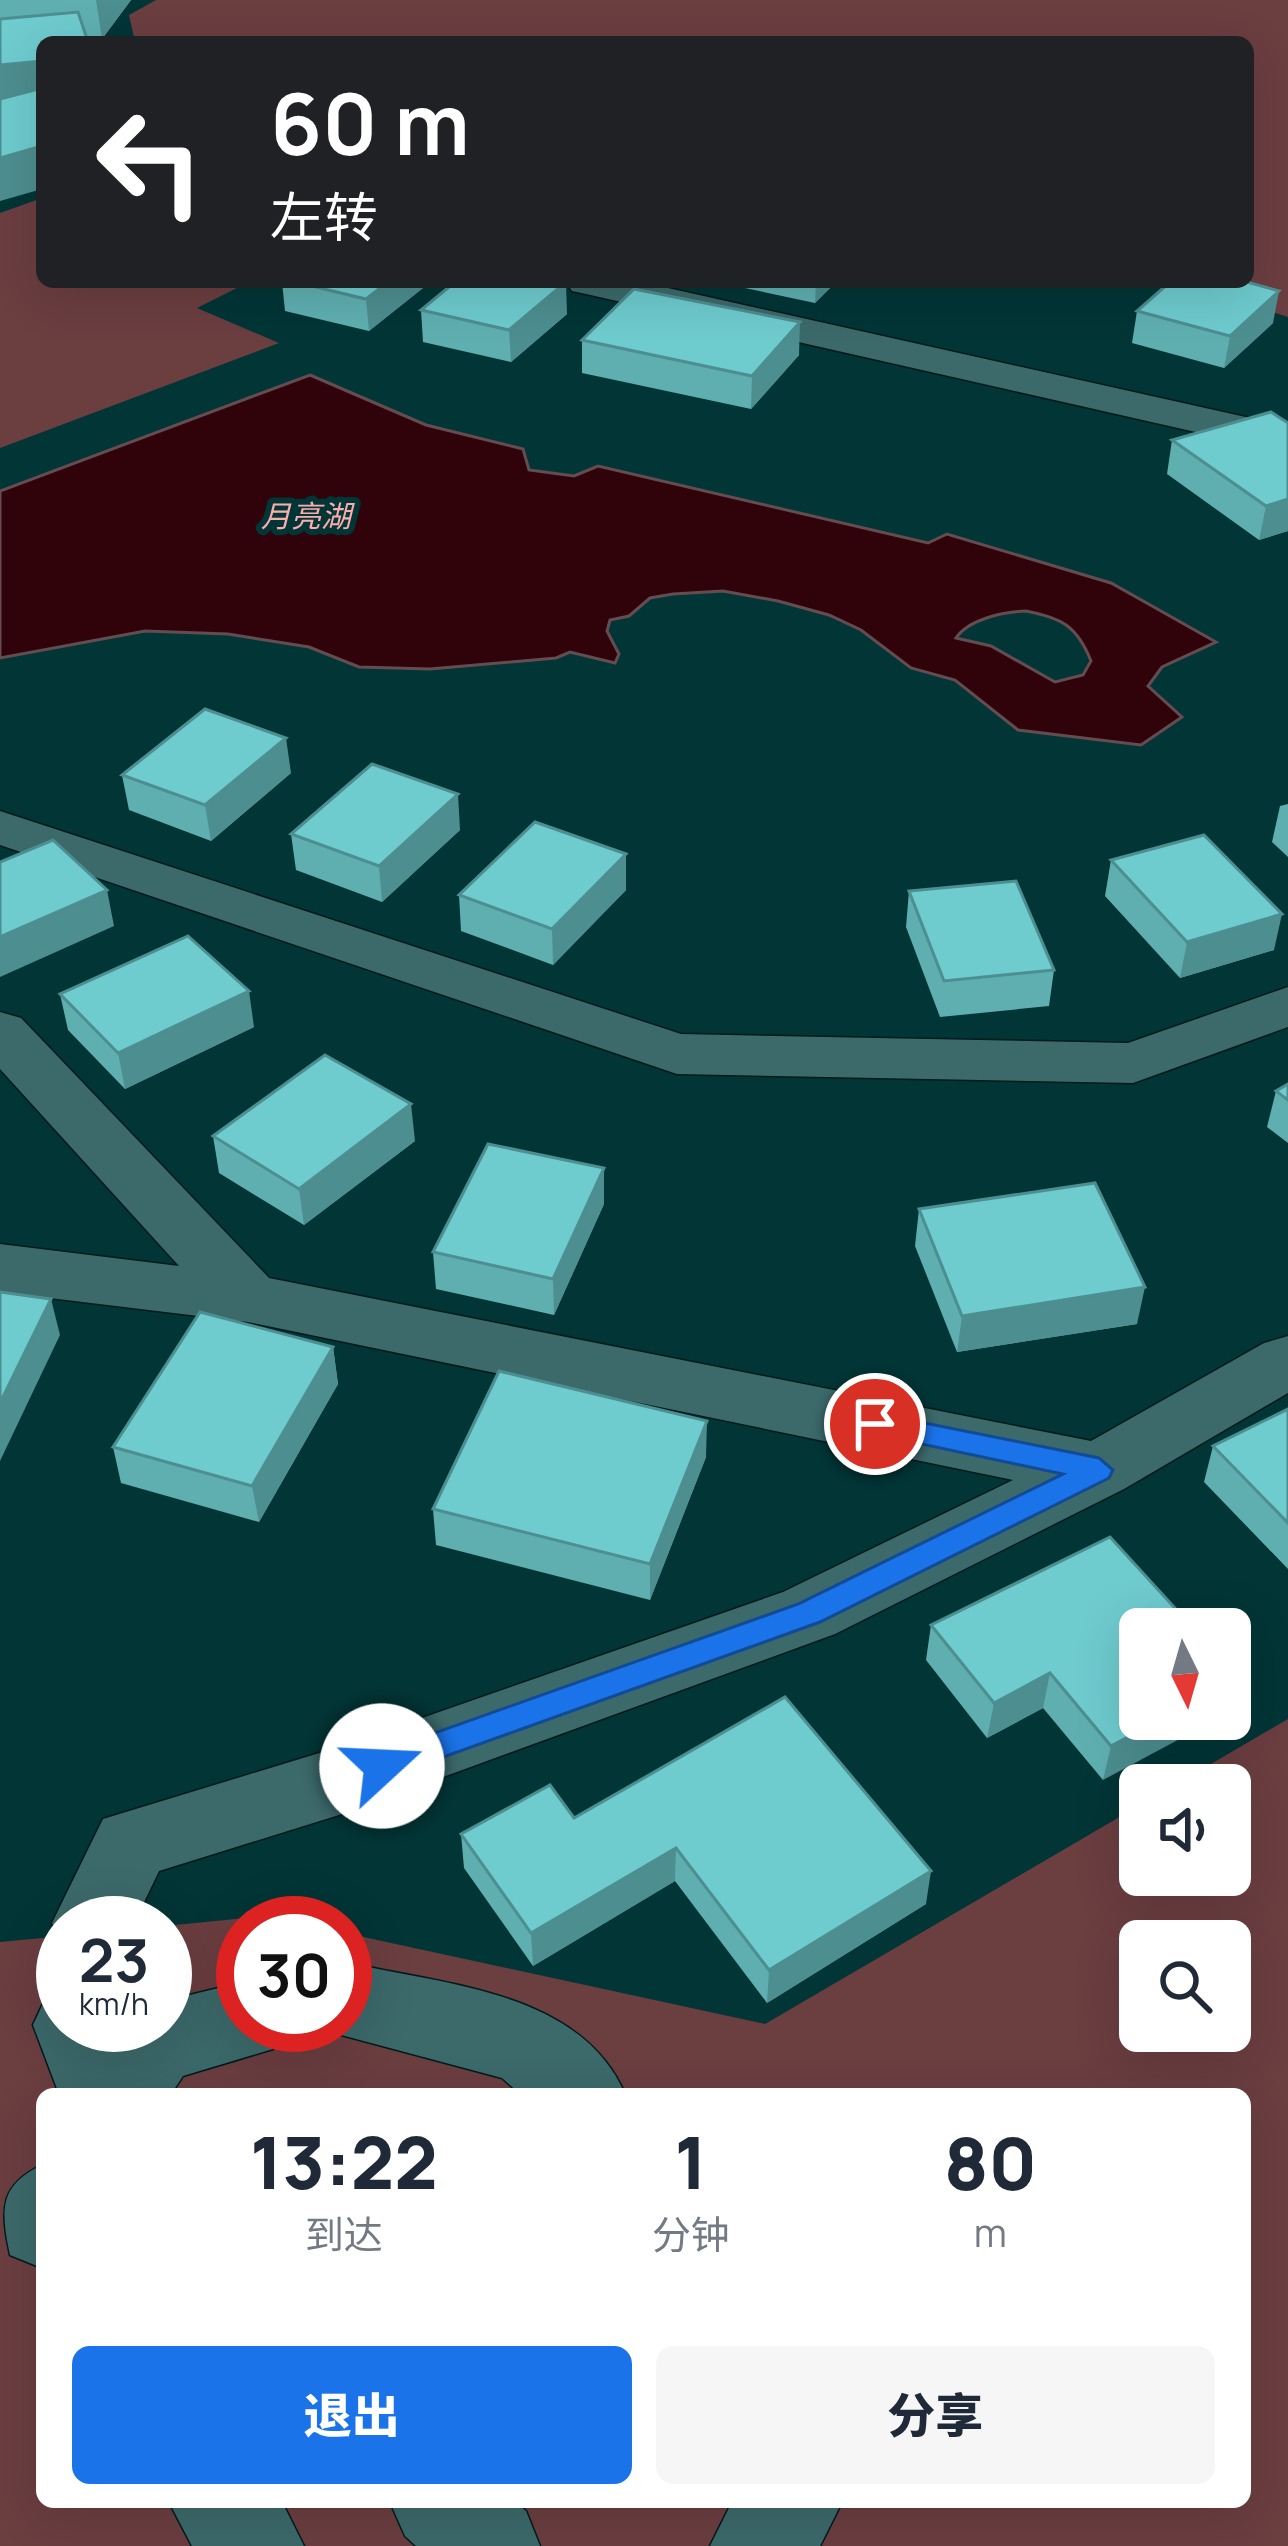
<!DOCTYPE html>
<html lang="zh">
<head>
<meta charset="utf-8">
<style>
	:root { --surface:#fff; --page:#f6f6f7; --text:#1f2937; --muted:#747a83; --accent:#1a73e8 }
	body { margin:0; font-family:Manrope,"Noto Sans SC",sans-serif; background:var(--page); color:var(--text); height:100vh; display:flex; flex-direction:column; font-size:45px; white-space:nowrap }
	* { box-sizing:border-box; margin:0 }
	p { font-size:39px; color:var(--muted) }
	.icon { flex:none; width:66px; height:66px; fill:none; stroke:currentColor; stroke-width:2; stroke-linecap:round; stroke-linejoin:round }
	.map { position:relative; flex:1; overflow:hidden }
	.drawer { position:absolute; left:36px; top:2088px; width:1215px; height:420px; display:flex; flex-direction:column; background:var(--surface); border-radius:18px; box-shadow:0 12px 48px #0002 }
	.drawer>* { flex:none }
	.top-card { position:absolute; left:36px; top:36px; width:1218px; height:252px; border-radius:18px; box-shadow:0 12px 48px #0002; background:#202124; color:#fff; overflow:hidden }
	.needle { width:78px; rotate:175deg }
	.tools { position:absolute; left:1119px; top:1608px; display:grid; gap:24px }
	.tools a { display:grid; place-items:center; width:132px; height:132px; border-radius:18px; background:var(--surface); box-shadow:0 12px 48px #0002; font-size:60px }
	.speed { position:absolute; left:36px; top:1896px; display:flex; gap:24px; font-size:60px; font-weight:700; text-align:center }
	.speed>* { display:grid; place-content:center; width:156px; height:156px; border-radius:50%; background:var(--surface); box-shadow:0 12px 48px #0002; line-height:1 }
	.speed small { font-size:30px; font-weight:400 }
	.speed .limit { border:18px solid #d22; background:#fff; color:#111 }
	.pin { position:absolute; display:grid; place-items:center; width:102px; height:102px; color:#fff; margin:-51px; border:6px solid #fff; border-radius:50%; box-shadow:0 3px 12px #0007 }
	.me { position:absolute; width:132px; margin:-66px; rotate:70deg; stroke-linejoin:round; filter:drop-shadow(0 0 9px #0008) }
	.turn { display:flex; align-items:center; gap:42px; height:252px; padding:0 36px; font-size:54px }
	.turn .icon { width:156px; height:156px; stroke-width:2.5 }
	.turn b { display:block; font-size:84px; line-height:102px }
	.eta { display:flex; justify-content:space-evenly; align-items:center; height:204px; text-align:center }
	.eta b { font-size:72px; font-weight:800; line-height:84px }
	.cta { display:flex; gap:24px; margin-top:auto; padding:24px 36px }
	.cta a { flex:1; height:138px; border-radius:18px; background:var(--accent); color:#fff; font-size:48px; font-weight:800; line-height:138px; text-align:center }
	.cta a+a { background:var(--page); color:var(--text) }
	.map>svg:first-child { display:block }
	.green { fill:#6b3e40; fill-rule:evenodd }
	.water { fill:#2f0309; stroke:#644c50; stroke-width:3; fill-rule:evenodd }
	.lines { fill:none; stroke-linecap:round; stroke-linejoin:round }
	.minor-casing { stroke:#031a1b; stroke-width:3 }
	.minor { fill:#3c696a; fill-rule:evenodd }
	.wall { fill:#5fafb1 }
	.shaded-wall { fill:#4d8e90 }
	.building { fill:#6ecbce; stroke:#4d8e90; stroke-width:3 }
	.route { fill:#1a73e8; stroke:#114b97; stroke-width:3 }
	.labels { text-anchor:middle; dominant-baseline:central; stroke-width:12; stroke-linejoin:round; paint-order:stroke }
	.far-water-label { font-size:30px; font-style:italic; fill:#fcacad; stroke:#023536 }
</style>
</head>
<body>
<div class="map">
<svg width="1288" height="2546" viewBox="0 0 1288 2546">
	<rect width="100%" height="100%" fill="#023536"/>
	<path class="green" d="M156 0H1288V317L1177 282H1248V42H135L129 15Z
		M42 198V282H249L197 308 279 343 0 448V213Z
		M1288 1719V2546H0V1942L63 1936V2025H165V1926L266 1916 298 1923H243V2025H345V1933L765 2024 1140 1805V1875H1230V1785H1175ZM1140 1941H1230V2031H1140ZM42 2094H1245V2502H42Z"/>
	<path class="water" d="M310 375 426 425 523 449 529 470 574 476 598 466 928 543 947 534 1111 583 1216 642 1162 667 1148 686 1182 717 1141 745 1018 730 955 680 911 668 861 630 829 615 778 601 723 591 673 594 650 598 629 616 610 620 607 631 619 654 615 663 570 652 556 658 430 669 359 667 309 647 228 634 145 631 0 658V491ZM1026 611C1062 618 1077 626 1091 661L1083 675 1055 682 991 646 956 638C969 619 1003 612 1026 611Z"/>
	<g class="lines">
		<defs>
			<path id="minor" d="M566 282H641L1268 422 1288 428V460L1253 445 586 294 572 291Z
				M0 811 681 1034 1128 1043 1288 987V1027L1133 1083 677 1074 0 845Z
				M0 1012 21 1018 269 1278 1091 1441 1264 1343 1288 1336V1393L1124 1489 835 1634 339 1815 159 1871 134 1923H63V1947L52 1923 103 1819 339 1747 783 1592 1013 1480 248 1322 0 1292V1244L179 1266 0 1069Z
				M345 1962C443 1985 580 1990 625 2094H520L502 2078 315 2028 345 2025Z
				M243 1982V2025H284L273 2049 183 2076 171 2094H59L33 2025 46 1997 63 1991V2025H165V2001Z
				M42 2165V2268L10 2255C0 2208 0 2185 42 2165Z
				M169 2502H282L304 2546H192Z
				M390 2502H515L526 2511 540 2546H416L405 2536Z
				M732 2502H842L820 2546H710Z"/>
		</defs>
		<use href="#minor" class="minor-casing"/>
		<use href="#minor" class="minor"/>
	</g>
	<path class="wall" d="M0 0H131L102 39 87 38 0 201Z
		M282 282H428V284L369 331 285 311Z
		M726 282H836L815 303 726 284Z
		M421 310 567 314 511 362 423 342Z
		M1137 311 1273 323 1224 368 1132 343Z
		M582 340 799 355 751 409 582 373Z
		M1288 423V531L1259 540 1167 474 1172 440Z
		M291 773 211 841 129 810 122 775Z
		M1288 804V857L1272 842 1280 806Z
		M460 830 382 902 296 870 291 834Z
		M626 854V890L553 965 461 931 459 895Z
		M1111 860 1274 950 1180 978 1105 896Z
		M909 891 1054 970 1049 1006 940 1017 906 927Z
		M60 994 254 1027 125 1089 68 1030Z
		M1288 1084V1143L1267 1127 1276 1091Z
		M213 1136 415 1141 304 1225 219 1173Z
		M604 1204 554 1315 436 1289 433 1252Z
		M919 1209 1137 1324 957 1352 915 1246Z
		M333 1347 338 1384 259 1522 121 1483 113 1447Z
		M1288 1409V1569L1204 1482 1213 1446Z
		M706 1457 650 1600 436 1545 433 1509Z
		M931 1625 1194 1629 1103 1780 1043 1708 987 1738 926 1660Z
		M574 1818 926 1904 767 2003 675 1881 533 1966 464 1868 461 1834Z"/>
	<path class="shaded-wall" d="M96 0H131L102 39Z
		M42 61V102L0 106V65Z
		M42 146V189L0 201V158Z
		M388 282H428V284L369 331 366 299Z
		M566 282 567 314 511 362 509 330Z
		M816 282H836L815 303Z
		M1279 291 1273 323 1224 368 1230 336Z
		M800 322 799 355 751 409 752 376Z
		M1288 499V531L1259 540 1266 506Z
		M286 738 291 773 211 841 205 805Z
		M458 794 460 830 382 902 379 866Z
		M626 854V890L553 965 552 929Z
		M107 890 114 926 0 977V937Z
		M1282 914 1274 950 1180 978 1187 942Z
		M249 991 254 1027 125 1089 118 1053Z
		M411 1104 415 1141 304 1225 299 1189Z
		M604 1168V1204L554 1315 553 1279Z
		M1145 1287 1137 1324 957 1352 962 1316Z
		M51 1299 60 1335 0 1461V1403Z
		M333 1347 338 1384 259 1522 252 1486Z
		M707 1421 706 1457 650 1600V1564Z
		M1050 1673 1043 1708 987 1738 994 1703Z
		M1238 1678 1230 1705V1682Z
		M1161 1719H1217L1103 1780 1111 1746Z
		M676 1848 675 1881 533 1966 531 1933Z
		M931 1871 926 1904 767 2003 769 1970Z"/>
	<path class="building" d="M78 12 88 42H42V61L0 65V19Z
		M42 88V146L0 158V99Z
		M295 282H388L366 299Z
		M455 282H566L509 330 421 310Z
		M1170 282H1247L1279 291 1230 336 1137 311Z
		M634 289 800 322 752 376 582 340Z
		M1271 412 1288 423V499L1266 506 1172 440Z
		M205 709 286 738 205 805 122 775Z
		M372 764 458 794 379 866 291 834Z
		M535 822 626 854 552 929 459 895Z
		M1204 835 1282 914 1187 942 1111 860Z
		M53 840 107 890 0 937V862Z
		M1016 881 1054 970 944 981 909 891Z
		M188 936 249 991 118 1053 60 994Z
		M325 1055 411 1104 299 1189 213 1136Z
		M1288 1084V1100L1276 1091Z
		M488 1144 604 1168 553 1279 433 1252Z
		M1095 1183 1145 1287 962 1316 919 1209Z
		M0 1292 51 1299 0 1403Z
		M200 1312 333 1347 252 1486 113 1447Z
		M499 1371 707 1421 650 1564 433 1509Z
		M1288 1409V1523L1213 1446Z
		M1110 1537 1194 1629H1140V1719H1161L1111 1746 1050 1673 994 1703 931 1625Z
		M1230 1669 1238 1678 1230 1682Z
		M785 1697 931 1871 769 1970 676 1848 531 1933 461 1834 550 1785 574 1818Z"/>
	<path class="route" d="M875 1413 1099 1458 1113 1470 1109 1478 820 1622 382 1779 370 1775 366 1766 370 1756 798 1604 1063 1474 865 1432 860 1424 865 1417Z"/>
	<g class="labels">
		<g class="far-water-label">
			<text x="306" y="515">月亮湖</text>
		</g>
	</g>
</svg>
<div class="tools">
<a><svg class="needle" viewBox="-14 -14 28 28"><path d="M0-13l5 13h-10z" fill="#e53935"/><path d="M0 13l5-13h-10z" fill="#747a83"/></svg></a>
<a><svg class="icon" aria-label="sound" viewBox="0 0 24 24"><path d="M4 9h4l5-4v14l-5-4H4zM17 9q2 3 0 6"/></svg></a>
<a><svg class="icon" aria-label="search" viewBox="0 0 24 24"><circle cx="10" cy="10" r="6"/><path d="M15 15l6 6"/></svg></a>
</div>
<div class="speed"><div>23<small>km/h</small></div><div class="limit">30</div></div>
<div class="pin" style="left:875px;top:1424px;background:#d93025"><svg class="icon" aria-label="arrive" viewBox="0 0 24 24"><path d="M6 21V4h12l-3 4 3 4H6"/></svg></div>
<svg class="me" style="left:382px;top:1766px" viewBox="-20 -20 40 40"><circle r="19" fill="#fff"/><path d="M0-13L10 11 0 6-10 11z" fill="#1a73e8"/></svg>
<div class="top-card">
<div class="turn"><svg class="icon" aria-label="left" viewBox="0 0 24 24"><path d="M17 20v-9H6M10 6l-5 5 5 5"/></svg><div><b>60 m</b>左转</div></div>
</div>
<section class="drawer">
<div class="eta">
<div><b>13:22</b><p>到达</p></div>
<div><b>1</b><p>分钟</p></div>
<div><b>80</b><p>m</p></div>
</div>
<div class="cta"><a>退出</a><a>分享</a></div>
</section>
</div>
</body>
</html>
